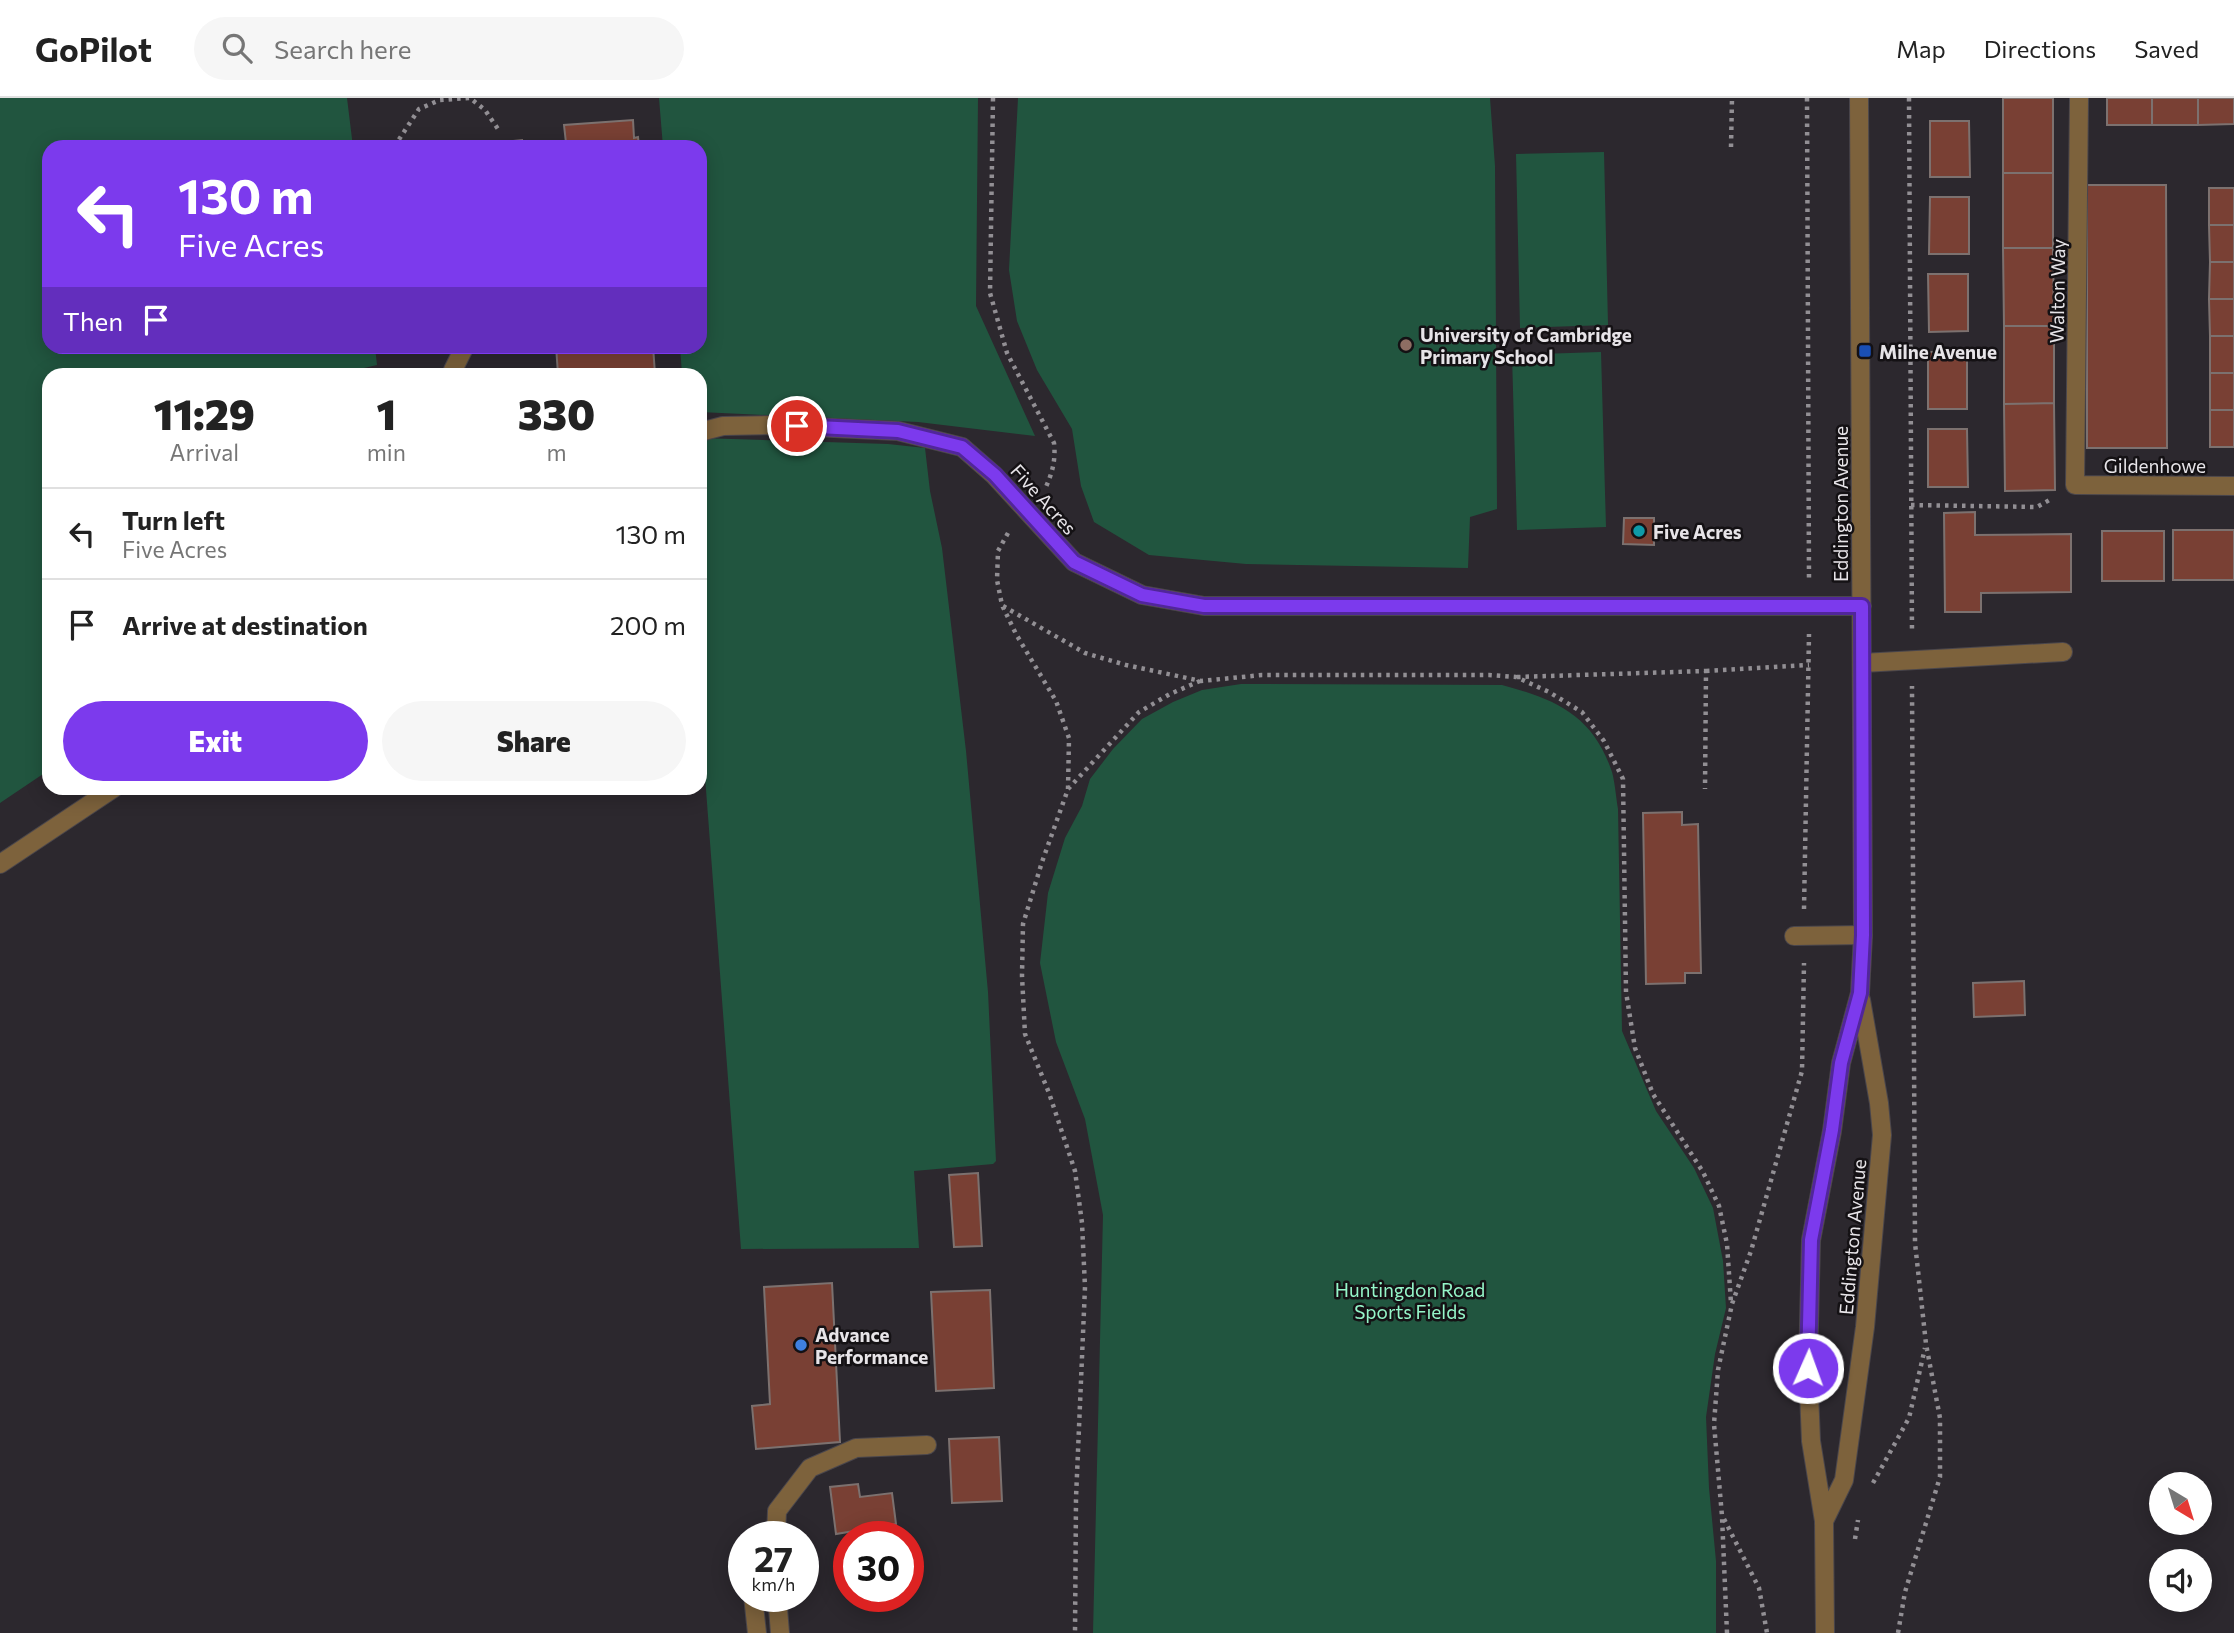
<!DOCTYPE html>
<html lang="en">
<head>
<meta charset="utf-8">
<style>
	:root { --surface:#fff; --page:#f6f6f6; --text:#222; --muted:#767676; --line:#e0e0e0; --accent:#7c3aed }
	body { margin:0; font-family:Commissioner,sans-serif; background:var(--page); color:var(--text); height:100vh; display:flex; flex-direction:column; font-size:26px; white-space:nowrap }
	* { box-sizing:border-box; margin:0 }
	p { font-size:23px; color:var(--muted) }
	.icon { flex:none; width:38px; height:38px; fill:none; stroke:currentColor; stroke-width:2; stroke-linecap:round; stroke-linejoin:round }
	.map { position:relative; flex:1; overflow:hidden }
	.panel { position:absolute; left:42px; top:270px; width:665px; height:427px; display:flex; flex-direction:column; background:var(--surface); border-radius:21px; box-shadow:0 4px 18px #0003 }
	.panel>* { flex:none }
	.guide { position:absolute; left:42px; top:42px; width:665px; height:214px; border-radius:21px; box-shadow:0 4px 18px #0003; background:#7c3aed; color:#fff; overflow:hidden }
	.needle { width:46px; rotate:142deg }
	.controls { position:absolute; left:2149px; top:1374px; display:grid; gap:14px }
	.controls a { display:grid; place-items:center; width:63px; height:63px; border-radius:50%; background:var(--surface); box-shadow:0 4px 18px #0003; font-size:35px }
	.speed { position:absolute; left:728px; top:1423px; display:flex; gap:14px; font-size:35px; font-weight:700; text-align:center }
	.speed>* { display:grid; place-content:center; width:91px; height:91px; border-radius:50%; background:var(--surface); box-shadow:0 4px 18px #0003; line-height:1 }
	.speed small { font-size:18px; font-weight:400 }
	.speed .limit { border:10px solid #d22; background:#fff; color:#111 }
	.pin { position:absolute; display:grid; place-items:center; width:60px; height:60px; color:#fff; margin:-30px; border:4px solid #fff; border-radius:50%; box-shadow:0 2px 7px #0007 }
	.me { position:absolute; width:77px; margin:-38px; rotate:2deg; stroke-linejoin:round; filter:drop-shadow(0 0 5px #0008) }
	.turn { display:flex; align-items:center; gap:24px; height:147px; padding:0 21px; font-size:32px }
	.turn .icon { width:91px; height:91px; stroke-width:2.5 }
	.turn b { display:block; font-size:49px; line-height:60px }
	.then { display:flex; align-items:center; height:66px; padding:0 21px; background:#0003; gap:14px; font-size:26px }
	.eta { display:flex; justify-content:space-evenly; align-items:center; height:119px; text-align:center }
	.eta b { font-size:42px; font-weight:800; line-height:49px }
	.cta { display:flex; gap:14px; margin-top:auto; padding:14px 21px }
	.cta a { flex:1; height:80px; border-radius:42px; background:var(--accent); color:#fff; font-size:28px; font-weight:800; line-height:80px; text-align:center }
	.cta a+a { background:var(--page); color:var(--text) }
	ul { padding:0; list-style:none }
	li { display:flex; align-items:center; gap:21px; height:91px; padding:0 21px; border-top:2px solid var(--line) }
	li div { flex:1 }
	li b { display:block; font-size:26px }
	li em { font-style:normal }
	header { display:flex; align-items:center; gap:42px; box-sizing:border-box; height:98px; padding:0 35px; background:var(--surface); border-bottom:2px solid var(--line) }
	header strong { font-size:33px }
	nav { display:flex; gap:38px; margin-inline-start:auto; font-size:24px }
	.search { width:490px; height:63px; background:var(--page); display:flex; align-items:center; gap:18px; box-sizing:border-box; padding:0 24px; border-radius:38px; color:var(--muted); font-size:26px }
	.map>svg:first-child { display:block }
	.green { fill:#21553f }
	.building { fill:#794034; stroke:#7c716f; stroke-width:2 }
	.lines { fill:none; stroke-linecap:round; stroke-linejoin:round }
	.lane-casing { stroke:#4a464c; stroke-width:20 }
	.street-casing { stroke:#4a464c; stroke-width:20 }
	.path { stroke:#928f94; stroke-width:4.5; stroke-dasharray:3.5 5; stroke-linecap:butt }
	.lane { stroke:#7d623c; stroke-width:18 }
	.street { stroke:#7d623c; stroke-width:18 }
	.route-casing { stroke:#51269a; stroke-width:18 }
	.route { stroke:#7c3aed; stroke-width:12 }
	.education-dot { fill:#8d6e63; stroke:#141114; stroke-width:2.5 }
	.transit-dot { fill:#1a4fb4; stroke:#141114; stroke-width:2.5 }
	.culture-dot { fill:#0f9aa8; stroke:#141114; stroke-width:2.5 }
	.shop-dot { fill:#3f7fe0; stroke:#141114; stroke-width:2.5 }
	.labels { text-anchor:middle; dominant-baseline:central; stroke-width:5; stroke-linejoin:round; paint-order:stroke }
	.street-label { font-size:19px; fill:#e7e4e8; stroke:#141114 }
	.poi-label { font-size:19px; font-weight:bold; fill:#e7e4e8; stroke:#141114; text-anchor:start }
	.park-label { font-size:19px; fill:#95f6c9; stroke:#141114 }
</style>
</head>
<body>
<header>
<strong>GoPilot</strong>
<div class="search"><svg class="icon" aria-label="search" viewBox="0 0 24 24"><circle cx="10" cy="10" r="6"/><path d="M15 15l6 6"/></svg>Search here</div>
<nav><a>Map</a><a>Directions</a><a>Saved</a></nav>
</header>
<div class="map">
<svg width="2234" height="1535" viewBox="0 0 2234 1535">
	<rect width="100%" height="100%" fill="#2c282e"/>
	<path class="green" d="M0 0H347L353 49H49V248L375 249 377 267 338 276H49V672L0 705Z
		M659 0H978L976 208 1035 338 918 324 700 314V276H682L680 249 700 248V49H663Z
		M1018 0H1490L1495 68 1497 411 1470 419 1468 470 1246 466 1149 457 1094 424 1081 388 1072 331 1037 272 1017 223 1009 172Z
		M1604 54 1608 227 1520 230 1516 56Z
		M1601 254 1606 429 1517 432 1512 257Z
		M700 340 888 346 925 350 930 393 942 450 966 653 988 894 996 1063 993 1066 914 1073 919 1150 741 1151 700 613Z
		M1241 586 1502 587C1555 601 1593 617 1612 674 1615 685 1616 699 1618 711L1622 933 1656 1013 1694 1070 1713 1110 1723 1163 1726 1210 1715 1256 1706 1319 1709 1390 1716 1463V1535H1093L1103 1117 1085 1021 1056 944 1040 865 1048 795 1065 740 1082 708 1090 681 1113 651 1142 621 1173 604 1202 592Z"/>
	<path class="building" d="M2003 0H2053V75H2003Z
		M2107 0H2152V27H2107Z
		M2152 0H2198V27H2152Z
		M2198 0H2234V26L2198 27Z
		M633 22 634 40 638 39 639 49H562V45H566L564 27Z
		M1930 23H1969L1970 79H1930Z
		M522 42V49H503L502 44Z
		M2003 75H2053V150H2003Z
		M2087 87H2166L2167 350H2087Z
		M2209 90H2234V127H2209Z
		M1930 99H1969V156H1929Z
		M2209 127H2234V164H2210Z
		M2003 150H2053L2054 228H2004Z
		M2210 164H2234V201H2209Z
		M1928 176H1968V233L1929 234Z
		M2209 201H2234V238H2210Z
		M2004 228H2054V305L2004 306Z
		M2210 238H2234V275H2210Z
		M556 248H653L655 276H558Z
		M1967 253V311H1928V254Z
		M2210 275H2234V312H2210Z
		M2054 305 2055 392 2005 393 2004 306Z
		M2210 312H2234V349H2210Z
		M1928 331H1967L1968 389H1928Z
		M1975 414V437L2071 436V494L1981 495V514H1945L1944 415Z
		M1624 420H1654V447L1623 446Z
		M2173 432H2234V482H2173Z
		M2102 433H2164V483H2102Z
		M1682 714V727L1698 726 1701 875H1685V885L1646 886 1643 715Z
		M2024 883 2025 917 1974 919 1973 885Z
		M978 1075 982 1148 954 1149 949 1077Z
		M832 1185 840 1344 756 1351 752 1308 770 1306 764 1189Z
		M990 1192 994 1290 936 1293 931 1194Z
		M999 1339 1002 1403 952 1405 949 1341Z
		M858 1386 860 1399 892 1395 896 1426 836 1436 830 1389Z"/>
	<g class="lines">
		<defs>
			<path id="lane" d="M453 276V272L465 248
				M1862 565 2063 554
				M1794 838 1863 837
				M776 1438 777 1413 810 1370 856 1350 927 1347
				M777 1498 780 1535"/>
			<path id="street" d="M2079 0 2075 387 2234 388
				M700 334 723 328 771 327 898 333 962 349 994 377 1074 464 1142 497 1204 508H1862
				M0 766 114 690
				M1824 1423 1844 1382 1865 1229 1882 1037 1879 1005 1861 902
				M753 1498 757 1535
				M1825 1535 1824 1423 1811 1343 1808 1270 1811 1142 1832 1033 1841 965 1860 895 1863 837 1859 0"/>
		</defs>
		<use href="#lane" class="lane-casing"/>
		<use href="#street" class="street-casing"/>
		<path class="path" d="M993 0 990 195 1007 255 1054 345C1056 362 1052 376 1045 391
			M1807 0 1809 482
			M1909 0 1912 534
			M397 49 396 46 419 11 440 2 470 0 485 12 498 31
			M1731 49 1732 0
			M1911 407 2037 409 2053 400
			M1008 435 998 453 997 482 1002 507 1016 536 1056 603 1069 640 1068 691 1042 764 1023 826 1022 878 1025 936 1049 995 1075 1073 1082 1125 1085 1189 1076 1400 1075 1535
			M1003 508 1085 555 1126 567 1201 583 1262 577H1489L1516 579 1549 594 1582 614 1604 643 1623 681 1626 894 1635 950 1653 996 1703 1074 1719 1108 1727 1146 1731 1205
			M1706 573 1809 567
			M1517 579 1706 573 1705 691
			M1068 691 1139 614 1170 596 1200 583
			M1804 811 1809 536
			M1873 1385 1909 1320 1925 1250
			M1724 1421 1759 1490 1767 1535
			M1855 1441 1858 1422
			M1727 1535 1722 1418 1714 1326 1718 1272 1732 1206 1751 1153 1802 973 1804 865
			M1898 1535 1905 1494 1940 1379V1320L1926 1246 1915 1145 1912 588"/>
		<use href="#lane" class="lane"/>
		<use href="#street" class="street"/>
	</g>
	<g class="lines">
		<defs>
			<path id="route" d="M797 328 898 333 962 349 995 377 1074 464 1142 497 1204 508H1862L1863 837 1860 895 1841 965 1832 1032 1811 1142 1808 1270"/>
		</defs>
		<use href="#route" class="route-casing"/>
		<use href="#route" class="route"/>
	</g>
	<circle class="education-dot" cx="1406" cy="247" r="7"/>
	<rect class="transit-dot" x="1858" y="246" width="14" height="14" rx="3.5"/>
	<circle class="culture-dot" cx="1639" cy="433" r="7"/>
	<circle class="shop-dot" cx="801" cy="1247" r="7"/>
	<g class="labels">
		<g class="street-label">
			<text transform="translate(2057 193) rotate(-89)">Walton Way</text>
			<text x="2155" y="367">Gildenhowe</text>
			<text transform="translate(1044 401) rotate(48)">Five Acres</text>
			<text transform="translate(1840 406) rotate(-90)">Eddington Avenue</text>
			<text transform="translate(1852 1139) rotate(-85)">Eddington Avenue</text>
		</g>
		<g class="poi-label">
			<text x="1420" y="236">University of Cambridge<tspan x="1420" dy="22">Primary School</tspan></text>
			<text x="1879" y="253">Milne Avenue</text>
			<text x="1653" y="433">Five Acres</text>
			<text x="815" y="1236">Advance<tspan x="815" dy="22">Performance</tspan></text>
		</g>
		<g class="park-label">
			<text x="1410" y="1191">Huntingdon Road<tspan x="1410" dy="22">Sports Fields</tspan></text>
		</g>
	</g>
</svg>
<div class="controls">
<a><svg class="needle" viewBox="-14 -14 28 28"><path d="M0-13l5 13h-10z" fill="#e53935"/><path d="M0 13l5-13h-10z" fill="#767676"/></svg></a>
<a><svg class="icon" aria-label="sound" viewBox="0 0 24 24"><path d="M4 9h4l5-4v14l-5-4H4zM17 9q2 3 0 6"/></svg></a>
</div>
<div class="speed"><div>27<small>km/h</small></div><div class="limit">30</div></div>
<div class="pin" style="left:797px;top:328px;background:#d93025"><svg class="icon" aria-label="arrive" viewBox="0 0 24 24"><path d="M6 21V4h12l-3 4 3 4H6"/></svg></div>
<svg class="me" style="left:1808px;top:1270px" viewBox="-20 -20 40 40"><circle r="17" fill="#7c3aed" stroke="#fff" stroke-width="3"/><path d="M0-11L8 9 0 5-8 9z" fill="#fff"/></svg>
<div class="guide">
<div class="turn"><svg class="icon" aria-label="left" viewBox="0 0 24 24"><path d="M17 20v-9H6M10 6l-5 5 5 5"/></svg><div><b>130 m</b>Five Acres</div></div>
<div class="then">Then<svg class="icon" aria-label="arrive" viewBox="0 0 24 24"><path d="M6 21V4h12l-3 4 3 4H6"/></svg></div>
</div>
<section class="panel">
<div class="eta">
<div><b>11:29</b><p>Arrival</p></div>
<div><b>1</b><p>min</p></div>
<div><b>330</b><p>m</p></div>
</div>
<ul>
<li><svg class="icon" aria-label="left" viewBox="0 0 24 24"><path d="M17 20v-9H6M10 6l-5 5 5 5"/></svg><div><b>Turn left</b><p>Five Acres</p></div><em>130 m</em></li>
<li><svg class="icon" aria-label="arrive" viewBox="0 0 24 24"><path d="M6 21V4h12l-3 4 3 4H6"/></svg><div><b>Arrive at destination</b></div><em>200 m</em></li>
</ul>
<div class="cta"><a>Exit</a><a>Share</a></div>
</section>
</div>
</body>
</html>
